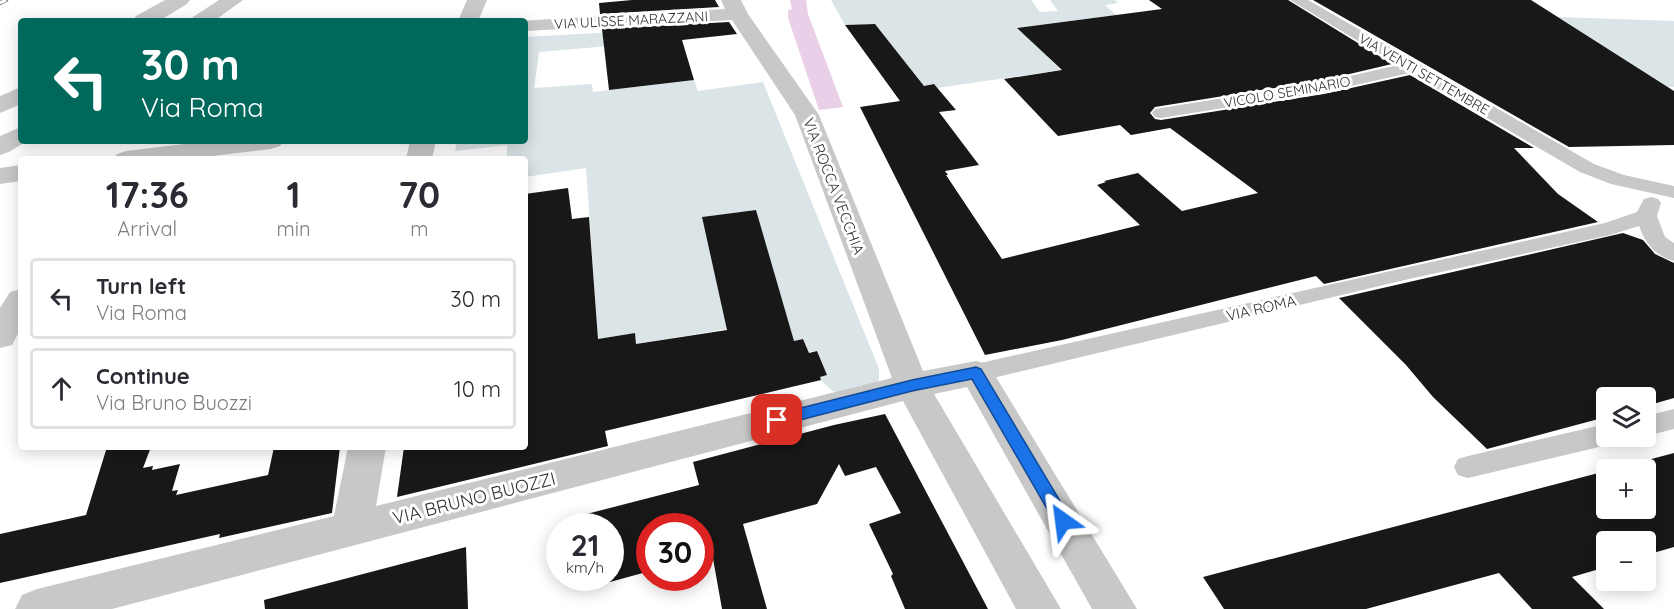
<!DOCTYPE html>
<html lang="en">
<head>
<meta charset="utf-8">
<style>
	:root { --surface:#fff; --page:#f2f2f3; --text:#2b2b33; --muted:#7c7c81; --line:#e1e1e2 }
	body { margin:0; font-family:Quicksand,sans-serif; background:var(--page); color:var(--text); height:100vh; display:flex; flex-direction:column; font-size:22px; white-space:nowrap }
	* { box-sizing:border-box; margin:0 }
	p { font-size:20px; color:var(--muted) }
	.icon { flex:none; width:33px; height:33px; fill:none; stroke:currentColor; stroke-width:2; stroke-linecap:round; stroke-linejoin:round }
	.map { position:relative; flex:1; overflow:hidden }
	.details { position:absolute; left:18px; top:156px; width:510px; height:294px; display:flex; flex-direction:column; background:var(--surface); border-radius:6px; box-shadow:0 3px 15px #0003 }
	.details>* { flex:none }
	.banner { position:absolute; left:18px; top:18px; width:510px; height:126px; border-radius:6px; box-shadow:0 3px 15px #0003; background:#00695c; color:#fff; overflow:hidden }
	.fabs { position:absolute; left:1596px; top:387px; display:grid; gap:12px }
	.fabs a { display:grid; place-items:center; width:60px; height:60px; border-radius:6px; background:var(--surface); box-shadow:0 3px 15px #0003; font-size:30px }
	.speed { position:absolute; left:546px; top:513px; display:flex; gap:12px; font-size:30px; font-weight:700; text-align:center }
	.speed>* { display:grid; place-content:center; width:78px; height:78px; border-radius:50%; background:var(--surface); box-shadow:0 3px 15px #0003; line-height:1 }
	.speed small { font-size:15px; font-weight:400 }
	.speed .limit { border:9px solid #d22; background:#fff; color:#111 }
	.pin { position:absolute; display:grid; place-items:center; width:51px; height:51px; color:#fff; margin:-26px; border-radius:12px; box-shadow:0 3px 9px #0006 }
	.me { position:absolute; width:66px; margin:-33px; rotate:329deg; stroke-linejoin:round; filter:drop-shadow(0 0 4px #0008) }
	.turn { display:flex; align-items:center; gap:21px; height:126px; padding:0 24px; font-size:27px }
	.turn .icon { width:78px; height:78px; stroke-width:2.5 }
	.turn b { display:block; font-size:42px; line-height:51px }
	.eta { display:flex; justify-content:space-evenly; align-items:center; height:102px; text-align:center }
	.eta b { font-size:36px; font-weight:800; line-height:42px }
	ul { padding:0; list-style:none }
	li { display:flex; align-items:center; gap:18px; height:81px; margin:0 12px 9px; padding:0 12px; border:3px solid var(--line); border-radius:6px }
	li div { flex:1 }
	li b { display:block; font-size:22px }
	li em { font-style:normal }
	.map>svg:first-child { display:block }
	.green { fill:#dbe4e7 }
	.water { fill:#eacfe8 }
	.building { fill:#181818 }
	.lines { fill:none; stroke-linecap:round; stroke-linejoin:round }
	.pedestrian { fill:#c8c8c8; fill-rule:evenodd }
	.minor { fill:#c8c8c8; fill-rule:evenodd }
	.tertiary { fill:#c8c8c8; fill-rule:evenodd }
	.rail-casing { stroke:#868686; stroke-width:4.5 }
	.rail { stroke:#fff; stroke-width:3; stroke-dasharray:10; stroke-linecap:butt }
	.route { fill:#1a73e8; stroke:#114b97; stroke-width:1.5 }
	.labels { text-anchor:middle; dominant-baseline:central; stroke-width:6; stroke-linejoin:round; paint-order:stroke }
	.far-street-label { font-size:14px; fill:#313131; stroke:#fff }
	.street-label { font-size:15px; fill:#313131; stroke:#fff }
	.near-street-label { font-size:18px; fill:#313131; stroke:#fff }
</style>
</head>
<body>
<div class="map">
<svg width="1674" height="609" viewBox="0 0 1674 609">
	<rect width="100%" height="100%" fill="#fff"/>
	<path class="green" d="M831 0H1031L1040 12 1058 11 1050 0H1115L1118 3 1105 5 1116 15 1018 28 1061 70 937 88 933 84 924 86 875 24 845 25Z
		M1558 17 1674 21V87H1668Z
		M669 29 621 45 539 52 534 88 592 84 593 92 694 80 698 91 763 82 879 369V379L874 388C847 394 841 402 821 380L820 377 827 375 817 351 809 352 803 339 793 341 756 210 702 217 727 329 636 344 635 333 598 339 586 168 525 177V159H488L507 157V145L455 151 457 141H525V37Z"/>
	<path class="water" d="M790 0H806L808 14 843 107 819 110 788 18V10L792 9Z"/>
	<path class="building" d="M632 0H715L719 7 600 14 599 3Z
		M1149 0H1288L1392 64 1324 80 1155 107 1150 113 1155 119 1161 120 1324 94 1410 75 1534 148H1514L1558 194 1598 222 1324 284 1316 276 1062 340 985 355 860 107 900 101 845 25 875 24 924 86 934 84 956 110 939 112 979 165 945 171 948 175H946L1002 259 1140 225 1097 185 1106 182 1104 181 1138 173 1182 211 1258 193 1170 128 1131 135 1120 125 1058 136 1004 79 1062 70 1017 28 1162 9Z
		M1313 0H1531L1674 91V145L1569 147Z
		M729 22 737 34 682 40 694 80 609 90 602 29Z
		M568 188 572 219 589 217 598 339 635 333 636 344 727 330 702 217 756 210 794 341 803 339 809 353 817 351 827 375 820 377 821 380 605 431 608 446 397 497 404 447H525V194Z
		M1623 233 1643 240 1655 254 1674 263V398L1646 406V398H1606V417L1487 449 1433 397 1406 365 1339 298Z
		M885 414 988 609H905L891 576 893 574 869 524 901 513 876 467 845 476 839 464 817 504 743 524 767 609H722L712 553 700 557V526H650V571L610 582V526H576L575 517 699 485 693 462 834 425Z
		M107 447H151L143 468 153 466 152 470 180 464 172 491 178 490 176 495 268 475 274 447H340L332 513 219 538 220 534 0 583V534L86 515Z
		M1674 453V547L1646 555V542H1606V567L1572 577 1604 609H1532L1499 573 1366 609H1224L1203 577 1606 471V508H1646V470H1610Z
		M466 547 468 609H265L264 600Z"/>
	<g class="lines">
		<path class="pedestrian" d="M1290 0H1308L1594 164 1624 175 1674 186V198L1611 184 1580 172 1410 73 1324 92 1161 118 1155 117 1152 113 1155 109 1161 108 1324 82 1398 65Z
			M1651 197 1658 199 1661 203 1657 216 1665 237 1674 243V261C1655 256 1645 243 1639 226L1610 235 1409 279 976 382 967 380 963 373 967 366 976 364 1605 223 1637 212 1644 199Z
			M1674 409V429L1646 436V416Z
			M1606 424V436H1619L1616 443 1468 478 1458 475 1454 467 1458 459 1468 456Z"/>
		<path class="minor" d="M219 0H243L214 21H190L193 17Z
			M467 0H487L478 21H458Z
			M721 0H741L748 14 819 115 923 371 976 361 988 364 1137 609H1092L967 387 934 394 1061 609H1016L903 401 112 609H15L22 595 37 589 334 516 348 447H386L376 506 892 378 795 115 732 20 525 31V21H518L725 9Z
			M21 127V141H27L9 152 0 155V136Z
			M210 141H284L280 146 271 149 188 159H113L117 154 126 151Z
			M410 141H436L432 159H406Z
			M21 165V181L0 184V168Z
			M21 289V328L12 345 0 348V308L10 292Z"/>
		<path class="tertiary" d="M165 0H190L187 4 159 21H133L136 16Z
			M21 87V104L0 113V96Z"/>
		<defs>
			<path id="rail" d="M0 3 6 0"/>
		</defs>
		<use href="#rail" class="rail-casing"/>
		<use href="#rail" class="rail"/>
	</g>
	<path class="route" d="M976 367 981 369 1069 516 1071 521 1069 526 1063 528 1057 526 972 379 912 391 777 426 772 424 769 420 772 416 777 414 912 380Z"/>
	<g class="labels">
		<g class="far-street-label">
			<text transform="translate(631 20) rotate(-3)">VIA ULISSE MARAZZANI</text>
			<text transform="translate(1424 74) rotate(30)">VIA VENTI SETTEMBRE</text>
			<text transform="translate(1287 92) rotate(-10)">VICOLO SEMINARIO</text>
		</g>
		<g class="street-label">
			<text transform="translate(834 186) rotate(69)">VIA ROCCA VECCHIA</text>
			<text transform="translate(1261 308) rotate(-13)">VIA ROMA</text>
		</g>
		<g class="near-street-label">
			<text transform="translate(474 498) rotate(-14)">VIA BRUNO BUOZZI</text>
		</g>
	</g>
</svg>
<div class="fabs">
<a><svg class="icon" aria-label="layers" viewBox="0 0 24 24"><path d="M12 4l9 5-9 5-9-5zM3 14l9 5 9-5"/></svg></a>
<a>+</a>
<a>−</a>
</div>
<div class="speed"><div>21<small>km/h</small></div><div class="limit">30</div></div>
<div class="pin" style="left:777px;top:420px;background:#d93025"><svg class="icon" aria-label="arrive" viewBox="0 0 24 24"><path d="M6 21V4h12l-3 4 3 4H6"/></svg></div>
<svg class="me" style="left:1063px;top:521px" viewBox="-20 -20 40 40"><path d="M0-17L14 15 0 8-14 15z" fill="#1a73e8" stroke="#fff" stroke-width="4"/></svg>
<div class="banner">
<div class="turn"><svg class="icon" aria-label="left" viewBox="0 0 24 24"><path d="M17 20v-9H6M10 6l-5 5 5 5"/></svg><div><b>30 m</b>Via Roma</div></div>
</div>
<section class="details">
<div class="eta">
<div><b>17:36</b><p>Arrival</p></div>
<div><b>1</b><p>min</p></div>
<div><b>70</b><p>m</p></div>
</div>
<ul>
<li><svg class="icon" aria-label="left" viewBox="0 0 24 24"><path d="M17 20v-9H6M10 6l-5 5 5 5"/></svg><div><b>Turn left</b><p>Via Roma</p></div><em>30 m</em></li>
<li><svg class="icon" aria-label="ahead" viewBox="0 0 24 24"><path d="M12 20V5M6 11l6-6 6 6"/></svg><div><b>Continue</b><p>Via Bruno Buozzi</p></div><em>10 m</em></li>
</ul>
</section>
</div>
</body>
</html>
